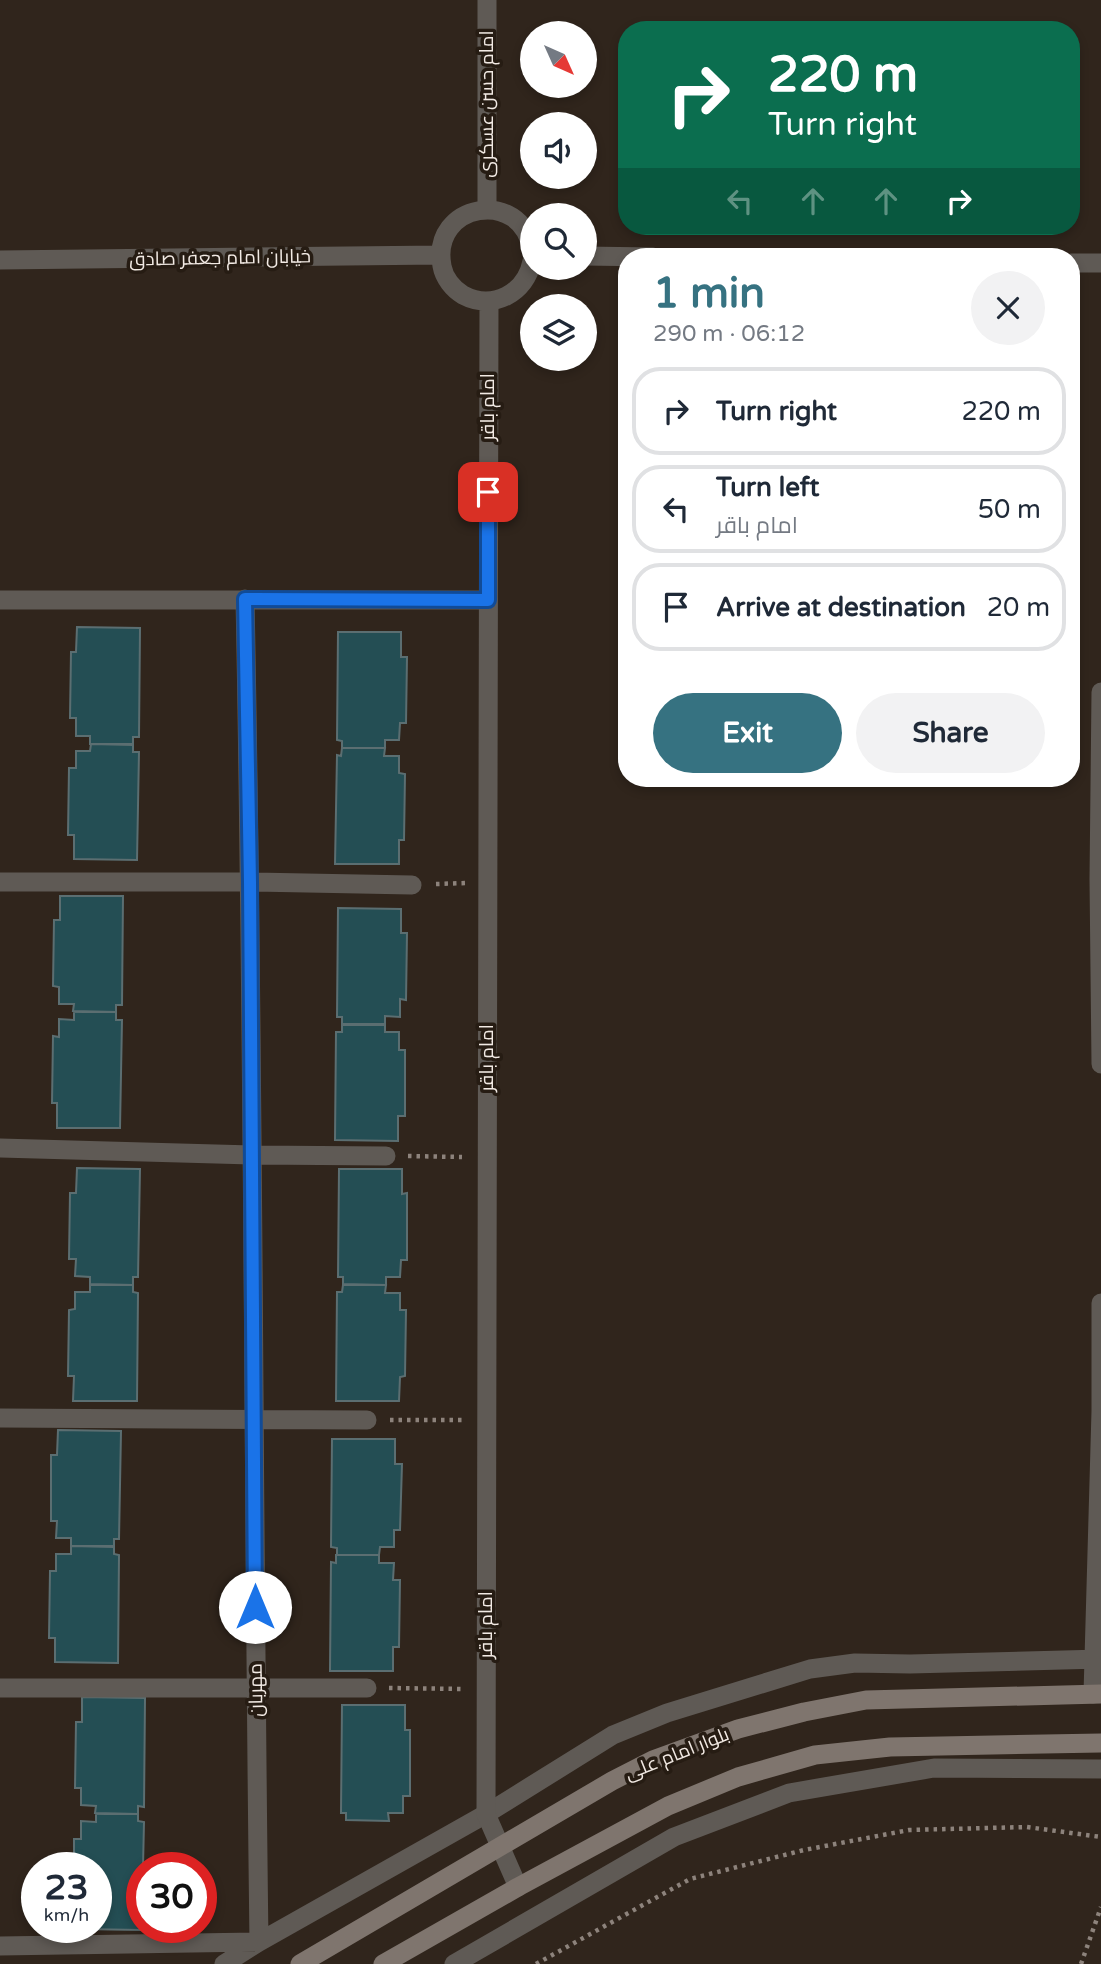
<!DOCTYPE html>
<html lang="en">
<head>
<meta charset="utf-8">
<style>
	:root { --surface:#fff; --page:#f2f2f3; --text:#1f2937; --muted:#747a83; --line:#e0e1e3; --accent:#367281 }
	body { margin:0; font-family:"Varela Round",Cairo,sans-serif; background:var(--page); color:var(--text); height:100vh; display:flex; flex-direction:column; font-size:26px; white-space:nowrap }
	* { box-sizing:border-box; margin:0 }
	p { font-size:23px; color:var(--muted) }
	.icon { flex:none; width:38px; height:38px; fill:none; stroke:currentColor; stroke-width:2; stroke-linecap:round; stroke-linejoin:round }
	.map { position:relative; flex:1; overflow:hidden }
	.drawer { position:absolute; left:618px; top:248px; width:462px; height:539px; display:flex; flex-direction:column; background:var(--surface); border-radius:28px; box-shadow:0 4px 10px #0003 }
	.drawer>* { flex:none }
	.guide { position:absolute; left:618px; top:21px; width:462px; height:214px; border-radius:28px; box-shadow:0 4px 10px #0003; background:#0b6e4f; color:#fff; overflow:hidden }
	.needle { width:46px; rotate:135deg }
	.fabs { position:absolute; left:520px; top:21px; display:grid; gap:14px }
	.fabs a { display:grid; place-items:center; width:77px; height:77px; border-radius:50%; background:var(--surface); box-shadow:0 4px 10px #0003; font-size:35px }
	.speed { position:absolute; left:21px; top:1852px; display:flex; gap:14px; font-size:35px; font-weight:700; text-align:center }
	.speed>* { display:grid; place-content:center; width:91px; height:91px; border-radius:50%; background:var(--surface); box-shadow:0 4px 10px #0003; line-height:1 }
	.speed small { font-size:18px; font-weight:400 }
	.speed .limit { border:10px solid #d22; background:#fff; color:#111 }
	.pin { position:absolute; display:grid; place-items:center; width:60px; height:60px; color:#fff; margin:-30px; border-radius:14px; box-shadow:0 4px 10px #0006 }
	.me { position:absolute; width:77px; margin:-38px; rotate:0deg; stroke-linejoin:round; filter:drop-shadow(0 0 5px #0008) }
	.turn { display:flex; align-items:center; gap:24px; height:147px; padding:0 35px; font-size:32px }
	.turn .icon { width:91px; height:91px; stroke-width:2.5 }
	.turn b { display:block; font-size:49px; line-height:60px }
	.lanes { display:flex; align-items:center; height:66px; padding:0 35px; background:#0003; justify-content:center; gap:35px; direction:ltr }
	.lanes .off { opacity:.35 }
	.round { display:grid; place-items:center; flex:none; width:74px; height:74px; border-radius:37px; background:var(--page) }
	.head { display:flex; align-items:center; justify-content:space-between; height:119px; padding:0 35px }
	h1 { font-size:42px; font-weight:800; line-height:52px; color:var(--accent) }
	.cta { display:flex; gap:14px; margin-top:auto; padding:14px 35px }
	.cta a { flex:1; height:80px; border-radius:42px; background:var(--accent); color:#fff; font-size:28px; font-weight:800; line-height:80px; text-align:center }
	.cta a+a { background:var(--page); color:var(--text) }
	ul { padding:0; list-style:none }
	li { display:flex; align-items:center; gap:21px; height:88px; margin:0 14px 10px; padding:0 21px; border:4px solid var(--line); border-radius:28px }
	li div { flex:1 }
	li b { display:block; font-size:26px }
	li em { font-style:normal }
	.map>svg:first-child { display:block }
	.building { fill:#244e54; stroke:#5b6e71; stroke-width:2 }
	.lines { fill:none; stroke-linecap:round; stroke-linejoin:round }
	.path { stroke:#8d837c; stroke-width:4.5; stroke-dasharray:3.5 5; stroke-linecap:butt }
	.minor { stroke:#5f5a55; stroke-width:19 }
	.tertiary { stroke:#5f5a55; stroke-width:19 }
	.secondary { stroke:#7f756e; stroke-width:19 }
	.route-casing { stroke:#114b97; stroke-width:18 }
	.route { stroke:#1a73e8; stroke-width:12 }
	.labels { text-anchor:middle; dominant-baseline:central; stroke-width:7; stroke-linejoin:round; paint-order:stroke }
	.street-label { font-size:19px; fill:#f2eae4; stroke:#261c13 }
</style>
</head>
<body>
<div class="map">
<svg width="1101" height="1964" viewBox="0 0 1101 1964">
	<rect width="100%" height="100%" fill="#30251c"/>
	<path class="building" d="M77 627 140 628 139 737H133V744H90V736H76V718H70L71 652H76Z
		M338 632H401V657H407L406 723H400L399 740H385V748H342V741L337 740Z
		M91 744 133 745V752H139L137 860 74 859V835H68L69 768H76V751H90Z
		M342 748H385L384 756H399V773L405 774 404 840H399V864H335L337 755 341 756Z
		M60 896H123L122 1005H116V1012L73 1011 74 1004H59V987L53 986 54 920H60Z
		M338 908 401 909V933H407L406 1000 400 999V1017L385 1016V1024H342V1017H337Z
		M74 1012H116V1020H122L120 1128H57V1103H52L53 1036 59 1037V1019L74 1020Z
		M342 1025H385V1032H399V1050H405V1116H398V1141L335 1140 336 1032H342Z
		M77 1168 140 1169 138 1277H133V1285L90 1284V1277L75 1276 76 1259H69L70 1193H76Z
		M339 1169H402V1194L407 1193V1260H401L400 1277H386V1285L343 1284V1277H338Z
		M90 1285H133V1292L138 1293 137 1401H73L74 1376H68L69 1310 75 1309V1292H90Z
		M343 1285H386L385 1293H400V1310H406L405 1376 400 1377 399 1401H336L337 1292H342Z
		M58 1430 121 1431 119 1539H114V1546H71V1538H56L57 1521H51V1455H57Z
		M332 1439H395V1464H402L400 1530H394V1547H380L379 1555H337V1548L331 1547Z
		M71 1546 114 1547V1554L119 1555 118 1663 55 1662V1638H49L50 1571H56V1554H71Z
		M336 1555H379V1563H394L393 1580H400L399 1647H393V1671H330L331 1562 336 1563Z
		M82 1697 145 1698 144 1807 138 1806V1814L95 1813 96 1806 81 1805V1788H75L76 1722H82Z
		M342 1705H405V1730H410V1796H403V1813H388L389 1821 346 1820V1813H341Z
		M96 1814H138V1821L144 1822 143 1867H142V1930L79 1929V1927H96V1867H74V1839H81V1821L96 1822Z"/>
	<g class="lines">
		<path class="path" d="M436 884 466 883
			M408 1156 462 1157
			M390 1420H465
			M389 1688 464 1689
			M536 1964 690 1879 804 1850 909 1830 1027 1827 1101 1837
			M1081 1964 1101 1907"/>
		<path class="minor" d="M0 600H488
			M1101 692 1099 879 1101 1064
			M0 882H250L412 885
			M0 1148 252 1155 386 1156
			M0 1418 367 1420
			M0 1688H367
			M1093 1694 1101 1411V1303
			M0 1946 259 1942C253 1494 254 1047 245 599
			M224 1964 259 1942 486 1814 613 1735 667 1713 810 1669 855 1663 910 1664 1101 1659
			M454 1964 674 1837 789 1793 934 1768 1101 1769"/>
		<path class="tertiary" d="M487 209V0
			M532 250C522 187 430 203 442 266 444 278 453 289 463 295 493 311 526 293 532 261
			M584 256 653 257
			M0 260 440 255
			M1071 263H1101
			M489 301 486 1814 518 1887"/>
		<path class="secondary" d="M300 1964 612 1781 653 1760 738 1729 804 1712 866 1700 1101 1694
			M383 1964 518 1887 668 1806 738 1777 815 1755 890 1747 1101 1743"/>
	</g>
	<g class="lines">
		<defs>
			<path id="route" d="M255 1607 250 882 245 599 488 600V492"/>
		</defs>
		<use href="#route" class="route-casing"/>
		<use href="#route" class="route"/>
	</g>
	<g class="labels">
		<g class="street-label">
			<text transform="translate(487 104) rotate(-90)">امام حسن عسکری</text>
			<text transform="translate(220 258) rotate(-1)">خیابان امام جعفر صادق</text>
			<text transform="translate(488 407) rotate(-90)">امام باقر</text>
			<text transform="translate(487 1058) rotate(-90)">امام باقر</text>
			<text transform="translate(486 1625) rotate(-90)">امام باقر</text>
			<text transform="translate(256 1690) rotate(-91)">مهربان</text>
			<text transform="translate(677 1754) rotate(-22)">بلوار امام علی</text>
		</g>
	</g>
</svg>
<div class="fabs">
<a><svg class="needle" viewBox="-14 -14 28 28"><path d="M0-13l5 13h-10z" fill="#e53935"/><path d="M0 13l5-13h-10z" fill="#747a83"/></svg></a>
<a><svg class="icon" aria-label="sound" viewBox="0 0 24 24"><path d="M4 9h4l5-4v14l-5-4H4zM17 9q2 3 0 6"/></svg></a>
<a><svg class="icon" aria-label="search" viewBox="0 0 24 24"><circle cx="10" cy="10" r="6"/><path d="M15 15l6 6"/></svg></a>
<a><svg class="icon" aria-label="layers" viewBox="0 0 24 24"><path d="M12 4l9 5-9 5-9-5zM3 14l9 5 9-5"/></svg></a>
</div>
<div class="speed"><div>23<small>km/h</small></div><div class="limit">30</div></div>
<div class="pin" style="left:488px;top:492px;background:#d93025"><svg class="icon" aria-label="arrive" viewBox="0 0 24 24"><path d="M6 21V4h12l-3 4 3 4H6"/></svg></div>
<svg class="me" style="left:255px;top:1607px" viewBox="-20 -20 40 40"><circle r="19" fill="#fff"/><path d="M0-13L10 11 0 6-10 11z" fill="#1a73e8"/></svg>
<div class="guide">
<div class="turn"><svg class="icon" aria-label="right" viewBox="0 0 24 24"><path d="M7 20v-9h11M14 6l5 5-5 5"/></svg><div><b>220 m</b>Turn right</div></div>
<div class="lanes"><svg class="icon off" aria-label="left" viewBox="0 0 24 24"><path d="M17 20v-9H6M10 6l-5 5 5 5"/></svg><svg class="icon off" aria-label="ahead" viewBox="0 0 24 24"><path d="M12 20V5M6 11l6-6 6 6"/></svg><svg class="icon off" aria-label="ahead" viewBox="0 0 24 24"><path d="M12 20V5M6 11l6-6 6 6"/></svg><svg class="icon" aria-label="right" viewBox="0 0 24 24"><path d="M7 20v-9h11M14 6l5 5-5 5"/></svg></div>
</div>
<section class="drawer">
<div class="head"><div><h1>1 min</h1><p>290 m · 06:12</p></div><a class="round"><svg class="icon" aria-label="close" viewBox="0 0 24 24"><path d="M6 6l12 12M18 6L6 18"/></svg></a></div>
<ul>
<li><svg class="icon" aria-label="right" viewBox="0 0 24 24"><path d="M7 20v-9h11M14 6l5 5-5 5"/></svg><div><b>Turn right</b></div><em>220 m</em></li>
<li><svg class="icon" aria-label="left" viewBox="0 0 24 24"><path d="M17 20v-9H6M10 6l-5 5 5 5"/></svg><div><b>Turn left</b><p>امام باقر</p></div><em>50 m</em></li>
<li><svg class="icon" aria-label="arrive" viewBox="0 0 24 24"><path d="M6 21V4h12l-3 4 3 4H6"/></svg><div><b>Arrive at destination</b></div><em>20 m</em></li>
</ul>
<div class="cta"><a>Exit</a><a>Share</a></div>
</section>
</div>
</body>
</html>
